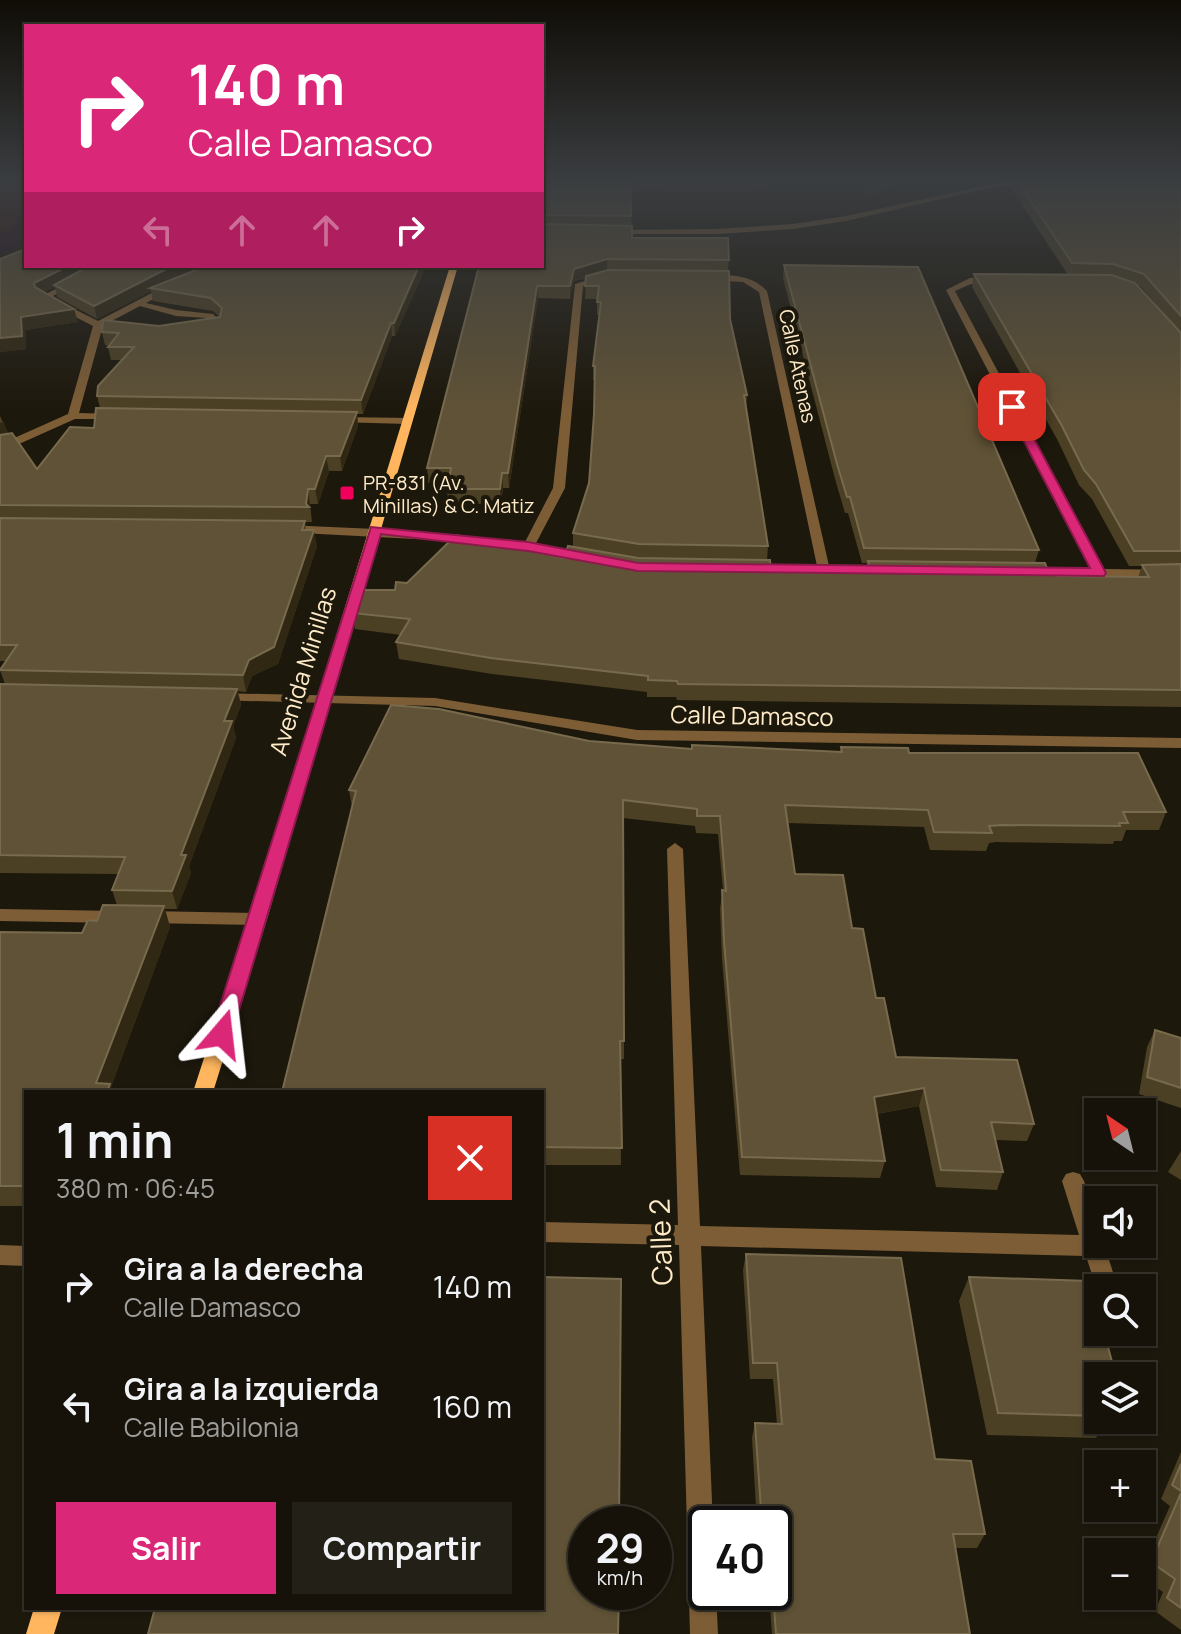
<!DOCTYPE html>
<html lang="es">
<head>
<meta charset="utf-8">
<style>
	:root { --surface:#161209; --page:#232017; --text:#f1f3f6; --muted:#9e9e9c; --line:#35322a; --accent:#db2777 }
	body { margin:0; font-family:Manrope,sans-serif; background:var(--page); color:var(--text); height:100vh; display:flex; flex-direction:column; font-size:30px; white-space:nowrap }
	* { box-sizing:border-box; margin:0 }
	p { font-size:26px; color:var(--muted) }
	.icon { flex:none; width:44px; height:44px; fill:none; stroke:currentColor; stroke-width:2; stroke-linecap:round; stroke-linejoin:round }
	.map { position:relative; flex:1; overflow:hidden }
	.details { position:absolute; left:24px; top:1090px; width:520px; height:520px; display:flex; flex-direction:column; background:var(--surface); border-radius:0px; box-shadow:0 2px 6px #0004,0 0 0 2px var(--line) }
	.details>* { flex:none }
	.guide { position:absolute; left:24px; top:24px; width:520px; height:244px; border-radius:0px; box-shadow:0 2px 6px #0004,0 0 0 2px var(--line); background:#db2777; color:#fff; overflow:hidden }
	.needle { width:52px; rotate:325deg }
	.buttons { position:absolute; left:1084px; top:1098px; display:grid; gap:16px }
	.buttons a { display:grid; place-items:center; width:72px; height:72px; border-radius:0px; background:var(--surface); box-shadow:0 2px 6px #0004,0 0 0 2px var(--line); font-size:40px }
	.speed { position:absolute; left:568px; top:1506px; display:flex; gap:16px; font-size:40px; font-weight:700; text-align:center }
	.speed>* { display:grid; place-content:center; width:104px; height:104px; border-radius:50%; background:var(--surface); box-shadow:0 2px 6px #0004,0 0 0 2px var(--line); line-height:1 }
	.speed small { font-size:20px; font-weight:400 }
	.speed .limit { border:4px solid #111; border-radius:12px; background:#fff; color:#111 }
	.pin { position:absolute; display:grid; place-items:center; width:68px; height:68px; color:#fff; margin:-34px; border-radius:16px; box-shadow:0 4px 12px #0006 }
	.me { position:absolute; width:88px; margin:-44px; rotate:17deg; stroke-linejoin:round; filter:drop-shadow(0 0 6px #0008) }
	.turn { display:flex; align-items:center; gap:28px; height:168px; padding:0 32px; font-size:36px }
	.turn .icon { width:104px; height:104px; stroke-width:2.5 }
	.turn b { display:block; font-size:56px; line-height:68px }
	.lanes { display:flex; align-items:center; height:76px; padding:0 32px; background:#0003; justify-content:center; gap:40px; direction:ltr }
	.lanes .off { opacity:.35 }
	.round { display:grid; place-items:center; flex:none; width:84px; height:84px; border-radius:0px; background:var(--page) }
	.headline { display:flex; align-items:center; justify-content:space-between; height:136px; padding:0 32px }
	h1 { font-size:48px; font-weight:700; line-height:60px }
	.button { display:flex; gap:16px; margin-top:auto; padding:16px 32px }
	.button a { flex:1; height:92px; border-radius:0px; background:var(--accent); color:#fff; font-size:32px; font-weight:700; line-height:92px; text-align:center }
	.button a+a { background:var(--page); color:var(--text) }
	ul { padding:0; list-style:none }
	li { display:flex; align-items:center; gap:24px; height:120px; padding:0 32px }
	li div { flex:1 }
	li b { display:block; font-size:30px }
	li em { font-style:normal }
	.map>svg:first-child { display:block }
	.green { fill:#270f1b }
	.lines { fill:none; stroke-linecap:round; stroke-linejoin:round }
	.river { fill:#391009; fill-rule:evenodd }
	.street { fill:#7d5d36; fill-rule:evenodd }
	.secondary { fill:#ffb65f; fill-rule:evenodd }
	.wall { fill:#4c4024; fill-rule:evenodd }
	.shaded-wall { fill:#312813 }
	.building { fill:#5f5236; stroke:#786a4d; stroke-width:2 }
	.route { fill:#db2777; stroke:#8e194d; stroke-width:2 }
	.poi-dot { fill:#f3005d; stroke:#1d180c; stroke-width:3 }
	.labels { text-anchor:middle; dominant-baseline:central; stroke-width:8; stroke-linejoin:round; paint-order:stroke }
	.far-street-label { font-size:20px; fill:#ffebc8; stroke:#1d180c }
	.far-poi-label { font-size:20px; fill:#ffebc8; stroke:#1d180c; text-anchor:start }
	.street-label { font-size:24px; fill:#ffebc8; stroke:#1d180c }
	.near-street-label { font-size:28px; fill:#ffebc8; stroke:#1d180c }
</style>
</head>
<body>
<div class="map">
<svg width="1181" height="1634" viewBox="0 0 1181 1634">
	<rect width="100%" height="100%" fill="#1d180c"/>
	<path class="green" d="M0 181H26V213L17 236V248L0 255Z"/>
	<g class="lines">
		<path class="river" d="M3 181H26V197L12 229 0 232V186Z
			M600 181H772L768 188 744 193 615 190 604 188Z"/>
		<path class="street" d="M1006 181H1038L980 190 846 221 793 229 716 234H612L608 232 612 230 716 229 793 224 846 216Z
			M101 266H111L47 299 40 297Z
			M605 275 609 278 608 280 583 286 565 488 535 545 588 554V560L435 540 281 532 279 529 285 525 398 530 524 544 553 488 575 284Z
			M708 275C730 275 751 274 767 291L829 566H887L893 570 891 573H751L745 569 751 565 817 566 759 292 743 282 705 280 704 278Z
			M970 278H995L999 281 995 284H971L955 291 1103 569 1181 570V578L1023 575V569L1027 568 1091 569 946 290Z
			M169 284 172 285V289L146 303 176 310 213 314 222 323V327L206 330V326L213 324 207 318 176 316 140 306 106 324 112 327 107 330 102 329 79 413 115 414 119 415V419H75L19 444 0 448V442L12 439 68 414 93 326 56 307V303H62L98 321Z
			M339 417 408 418 413 421 408 424 335 422 334 420Z
			M218 693 435 698 637 730 1181 738V748L637 740 435 706 213 700 211 697 213 694Z
			M675 843 683 849 700 1226 1079 1235 1062 1181 1066 1174 1073 1172 1080 1174 1084 1181 1098 1225V1244H1104L1118 1288H1098V1293L1086 1256 701 1246 713 1524H706V1592H716L718 1634H690L679 1245 542 1242V1222L678 1225 667 849Z
			M0 909 118 911 124 913 127 917 124 921 118 923 0 921Z
			M146 911 258 913 264 915 267 919 264 923 258 925 146 923 140 921 137 917 140 913Z
			M0 1245 26 1246V1266L0 1265Z"/>
		<path class="secondary" d="M450 266H458L267 919 213 1092H193L249 919Z
			M34 1608H62L54 1634H26Z"/>
	</g>
	<path class="wall" d="M542 181H630L632 238 729 260 728 271 730 319 747 395 746 409 768 546 767 560 771 572 866 573 867 563H862L848 513H845L835 479 783 278 784 265 1039 550 1035 563 1049 574 1058 576 1138 577 1142 566H1129L1092 499 1079 485 1058 441 972 287 974 274 1068 275 1011 188 1012 181H1181V707L677 700 676 697H647V692L492 674 399 659 396 642 401 635 355 629 352 613 407 583 564 558 573 546V533L589 483 594 414 595 380H593V366L599 315H597V299H585L586 278 574 281 570 299 538 298 509 488H503L501 504H448L447 489 448 483H428L427 468 542 266ZM1137 285 1140 286 1166 316Z
		M26 266H423L424 271 395 336H392L363 414H357L358 426 342 471H329L318 504H310L312 522H305L306 530 317 546 278 664 252 676 246 692 238 691 241 705 233 726 236 738 189 866 191 873 177 909H165L170 927 111 1087 113 1092H26V1206H0V932L82 933 117 905 112 890 118 874 0 873V684H5L0 670 6 661H0V416L8 433 37 469 94 428 100 408 97 396 122 360H111L108 347 109 346 105 345 102 332 159 326 220 317 213 311 153 301 151 291 97 319 57 297 55 287 44 292 78 322 25 330 26 349 0 352Z
		M589 741 692 749 840 752 841 747 909 753 1166 812 1159 830H1126L1122 841H1114L1113 844 996 842 989 843 986 851 930 850 924 827 787 823 795 874 852 928 896 1057 1034 1124 1027 1141 996 1140 1003 1172 997 1190 936 1187 919 1106 877 1114 885 1161 880 1178 740 1175 722 959 720 908 723 890 718 834 696 833 695 826 623 818 624 1041V1059H620L621 1165H542V1092L352 807 349 790Z
		M1155 1030 1181 1038V1108L1139 1094 1147 1047Z
		M1181 1151V1180L1168 1172Z
		M746 1254 935 1459 985 1534 977 1548H956L970 1634H772L769 1592H774V1524H757L752 1438 755 1423 777 1424 773 1379H750L743 1270Z
		M969 1277 1115 1373 1113 1376H1098V1420H1107L1096 1438 987 1435 959 1301Z
		M1181 1452V1630L1155 1611 1163 1592 1142 1578V1570L1170 1506 1161 1499Z"/>
	<path class="shaded-wall" d="M870 181H900L866 198 868 182Z
		M607 259V271L574 281 570 299V286L574 269Z
		M68 266H94L54 285 55 287 37 296 34 283Z
		M172 266H219L179 276 154 289 150 288 151 291 97 319 94 306Z
		M419 266H423L424 271 395 336 394 323Z
		M537 286 538 298 509 488 508 473Z
		M74 309 78 322 25 330 26 349 0 352V338L21 317Z
		M391 323 392 336 363 414 361 400Z
		M357 412 358 426 342 471 340 456Z
		M4 422 9 437 0 439V423Z
		M326 456 329 471 318 504 315 489Z
		M502 473 503 488 501 504 500 489Z
		M308 489 310 504V509L306 504Z
		M314 530 317 546 278 664 252 676 246 692 243 675 249 660Z
		M237 689 241 705 233 726 236 738 189 866 191 873 177 909 172 891 181 855 224 721Z
		M164 906 170 927 111 1087 113 1092H100L96 1083Z
		M924 1088 919 1106 870 1115 874 1097Z"/>
	<path class="building" d="M542 181H630L631 216 542 215Z
		M1017 181H1181V316L1144 274 1113 264 1072 263Z
		M542 224 632 226V238H728L729 260 607 259 574 269 570 286H537L508 473H502L500 489H447L451 468H427L479 266H542Z
		M26 249V266H68L34 283 35 287 74 309 21 317 22 336 0 338V259Z
		M784 265 918 267 1039 550 864 548 850 497H847L837 464Z
		M89 266H172L94 306 54 285Z
		M206 266H419L394 323H391L361 400 97 396 98 386 134 347H108L119 333 102 332 103 320 159 326 220 317 222 308 211 298 150 288Z
		M608 270 729 271 730 319 747 395H744L768 546 639 544 573 533 589 483 594 414 595 366H593L601 302H597L599 286H585L586 276Z
		M974 274 1112 275 1135 283 1181 333V551H1134L1096 484 1084 470 1062 426Z
		M96 408 357 412 340 456H326L315 489H308L306 504 309 507 0 505V435L12 433 37 469 70 427 94 428Z
		M0 518 305 521 302 530H314L274 647 249 660 243 675 0 670 17 645H0Z
		M456 535 564 558 568 546 638 558 770 560 771 572 871 573 868 561 1045 563 1049 574 1058 576 1149 577 1142 565 1181 564V690L678 684 677 681 648 680V676L491 658 396 642 410 619 352 613 359 590H395L396 582 407 583Z
		M0 684 237 689 224 721H232L181 855H186L172 891 112 890 125 857 0 855Z
		M391 705 439 709 589 741 692 749V745L842 752 841 747 908 748 909 753H1138L1166 812H1123L1128 823H1119L1120 826 1002 825 989 826 992 833 934 832 928 810 785 805 795 874 843 875 852 928 863 929 876 998H884L896 1057 1017 1060 1034 1124 991 1122 1003 1172 941 1170 924 1088 874 1097 885 1161 742 1157 724 941 722 890 726 891 720 816H697V809L623 800 624 1041H620L622 1148 542 1147V1092H282L356 791 349 790Z
		M103 905 164 906 96 1083 110 1084 107 1092H26V1186H0V932L82 933 88 920 97 921Z
		M1155 1030 1181 1038V1088L1147 1077Z
		M746 1254 901 1258 935 1459 971 1461 985 1534H953L970 1634H776L773 1592 774 1524H762L755 1423 782 1424 777 1363H753Z
		M542 1277 621 1279 619 1524H586V1592H619L618 1634H148L155 1608H542Z
		M969 1277 1089 1281 1098 1313V1332H1104L1115 1373H1098V1416L998 1413Z
		M1181 1464V1491L1172 1485Z
		M1181 1493V1608L1167 1598 1175 1579 1151 1562Z"/>
	<linearGradient id="sky" x2="0" y2="1"><stop stop-color="#100d07"/><stop offset="0.44" stop-color="#3a3d40"/><stop offset="1" stop-color="#3a3d40" stop-opacity="0"/></linearGradient>
	<rect width="1181" height="410" fill="url(#sky)"/>
	<path class="route" d="M1012 404 1017 407 1106 573 1104 576 638 571 528 551 381 534 232 1034 229 1041 222 1043 214 1041 211 1034 371 527 528 542 638 563 1090 568 1006 407Z"/>
	<rect class="poi-dot" x="339" y="485" width="16" height="16" rx="4"/>
	<g class="labels">
		<g class="far-street-label">
			<text transform="translate(798 366) rotate(78)">Calle Atenas</text>
		</g>
		<g class="far-poi-label">
			<text x="363" y="482">PR-831 (Av.<tspan x="363" dy="23">Minillas) &amp; C. Matiz</tspan></text>
		</g>
		<g class="street-label">
			<text transform="translate(302 671) rotate(-73)">Avenida Minillas</text>
			<text transform="translate(752 715) rotate(1)">Calle Damasco</text>
		</g>
		<g class="near-street-label">
			<text transform="translate(660 1242) rotate(-92)">Calle 2</text>
		</g>
	</g>
</svg>
<div class="buttons">
<a><svg class="needle" viewBox="-14 -14 28 28"><path d="M0-13l5 13h-10z" fill="#e53935"/><path d="M0 13l5-13h-10z" fill="#9e9e9c"/></svg></a>
<a><svg class="icon" aria-label="sound" viewBox="0 0 24 24"><path d="M4 9h4l5-4v14l-5-4H4zM17 9q2 3 0 6"/></svg></a>
<a><svg class="icon" aria-label="search" viewBox="0 0 24 24"><circle cx="10" cy="10" r="6"/><path d="M15 15l6 6"/></svg></a>
<a><svg class="icon" aria-label="layers" viewBox="0 0 24 24"><path d="M12 4l9 5-9 5-9-5zM3 14l9 5 9-5"/></svg></a>
<a>+</a>
<a>−</a>
</div>
<div class="speed"><div>29<small>km/h</small></div><div class="limit">40</div></div>
<div class="pin" style="left:1012px;top:407px;background:#d93025"><svg class="icon" aria-label="arrive" viewBox="0 0 24 24"><path d="M6 21V4h12l-3 4 3 4H6"/></svg></div>
<svg class="me" style="left:222px;top:1034px" viewBox="-20 -20 40 40"><path d="M0-17L14 15 0 8-14 15z" fill="#db2777" stroke="#fff" stroke-width="4"/></svg>
<div class="guide">
<div class="turn"><svg class="icon" aria-label="right" viewBox="0 0 24 24"><path d="M7 20v-9h11M14 6l5 5-5 5"/></svg><div><b>140 m</b>Calle Damasco</div></div>
<div class="lanes"><svg class="icon off" aria-label="left" viewBox="0 0 24 24"><path d="M17 20v-9H6M10 6l-5 5 5 5"/></svg><svg class="icon off" aria-label="ahead" viewBox="0 0 24 24"><path d="M12 20V5M6 11l6-6 6 6"/></svg><svg class="icon off" aria-label="ahead" viewBox="0 0 24 24"><path d="M12 20V5M6 11l6-6 6 6"/></svg><svg class="icon" aria-label="right" viewBox="0 0 24 24"><path d="M7 20v-9h11M14 6l5 5-5 5"/></svg></div>
</div>
<section class="details">
<div class="headline"><div><h1>1 min</h1><p>380 m · 06:45</p></div><a class="round" style="background:#d93025;color:#fff"><svg class="icon" aria-label="close" viewBox="0 0 24 24"><path d="M6 6l12 12M18 6L6 18"/></svg></a></div>
<ul>
<li><svg class="icon" aria-label="right" viewBox="0 0 24 24"><path d="M7 20v-9h11M14 6l5 5-5 5"/></svg><div><b>Gira a la derecha</b><p>Calle Damasco</p></div><em>140 m</em></li>
<li><svg class="icon" aria-label="left" viewBox="0 0 24 24"><path d="M17 20v-9H6M10 6l-5 5 5 5"/></svg><div><b>Gira a la izquierda</b><p>Calle Babilonia</p></div><em>160 m</em></li>
</ul>
<div class="button"><a>Salir</a><a>Compartir</a></div>
</section>
</div>
</body>
</html>
